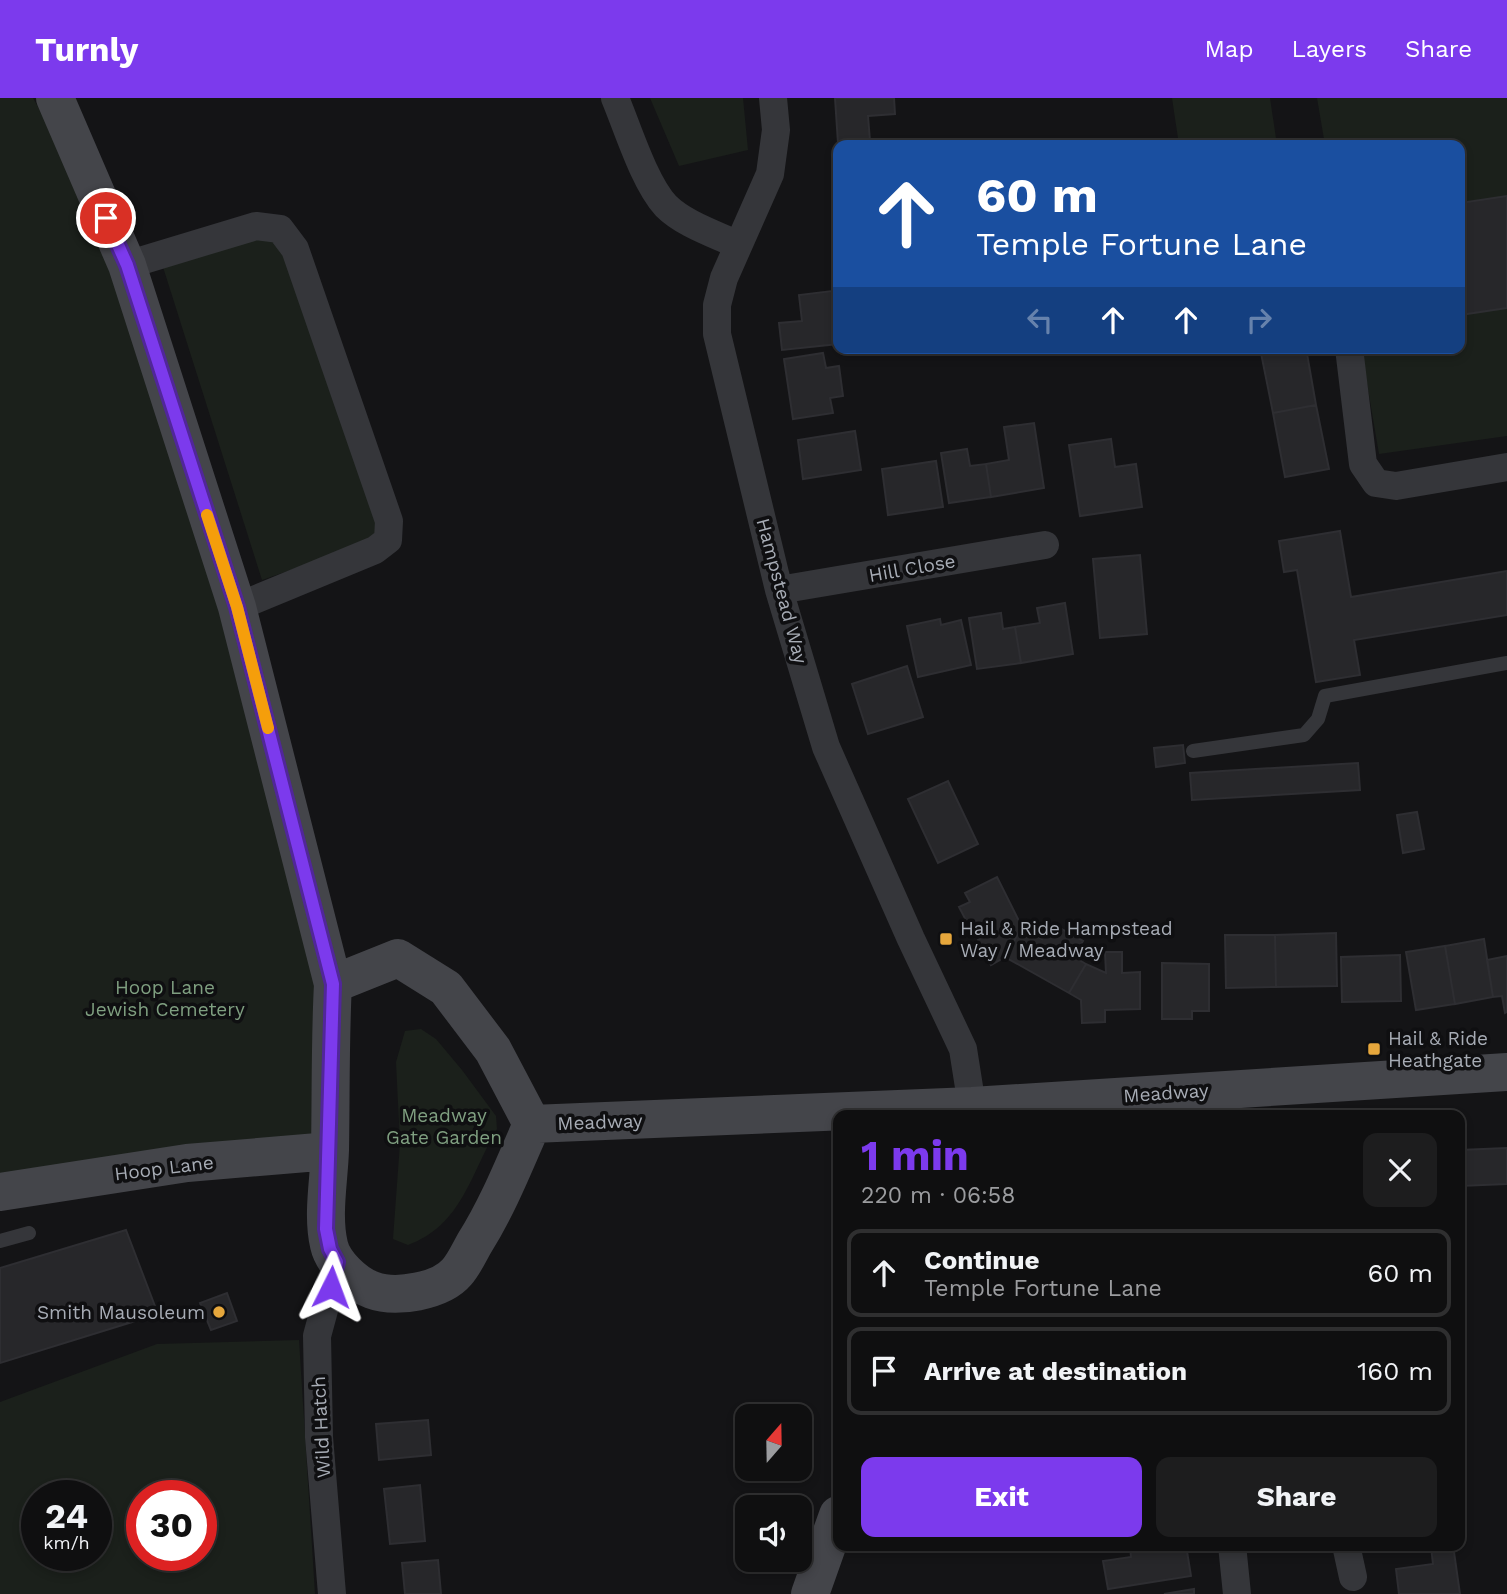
<!DOCTYPE html>
<html lang="en">
<head>
<meta charset="utf-8">
<style>
	:root { --surface:#0f0f10; --page:#1d1d1e; --text:#f1f3f6; --muted:#9b9c9f; --line:#2f2f30; --accent:#7c3aed }
	body { margin:0; font-family:"Work Sans",sans-serif; background:var(--page); color:var(--text); height:100vh; display:flex; flex-direction:column; font-size:26px; white-space:nowrap }
	* { box-sizing:border-box; margin:0 }
	p { font-size:23px; color:var(--muted) }
	.icon { flex:none; width:38px; height:38px; fill:none; stroke:currentColor; stroke-width:2; stroke-linecap:round; stroke-linejoin:round }
	.map { position:relative; flex:1; overflow:hidden }
	.details { position:absolute; left:833px; top:1012px; width:632px; height:441px; display:flex; flex-direction:column; background:var(--surface); border-radius:14px; box-shadow:0 4px 10px #0003,0 0 0 2px var(--line) }
	.details>* { flex:none }
	.top-card { position:absolute; left:833px; top:42px; width:632px; height:214px; border-radius:14px; box-shadow:0 4px 10px #0003,0 0 0 2px var(--line); background:#1a4fa0; color:#fff; overflow:hidden }
	.needle { width:46px; rotate:20deg }
	.tools { position:absolute; left:735px; top:1306px; display:grid; gap:14px }
	.tools a { display:grid; place-items:center; width:77px; height:77px; border-radius:14px; background:var(--surface); box-shadow:0 4px 10px #0003,0 0 0 2px var(--line); font-size:35px }
	.speed { position:absolute; left:21px; top:1382px; display:flex; gap:14px; font-size:35px; font-weight:700; text-align:center }
	.speed>* { display:grid; place-content:center; width:91px; height:91px; border-radius:50%; background:var(--surface); box-shadow:0 4px 10px #0003,0 0 0 2px var(--line); line-height:1 }
	.speed small { font-size:18px; font-weight:400 }
	.speed .limit { border:10px solid #d22; background:#fff; color:#111 }
	.pin { position:absolute; display:grid; place-items:center; width:60px; height:60px; color:#fff; margin:-30px; border:4px solid #fff; border-radius:50%; box-shadow:0 2px 7px #0007 }
	.me { position:absolute; width:77px; margin:-38px; rotate:3deg; stroke-linejoin:round; filter:drop-shadow(0 0 5px #0008) }
	.turn { display:flex; align-items:center; gap:24px; height:147px; padding:0 28px; font-size:32px }
	.turn .icon { width:91px; height:91px; stroke-width:2.5 }
	.turn b { display:block; font-size:49px; line-height:60px }
	.lanes { display:flex; align-items:center; height:66px; padding:0 28px; background:#0003; justify-content:center; gap:35px; direction:ltr }
	.lanes .off { opacity:.35 }
	.round { display:grid; place-items:center; flex:none; width:74px; height:74px; border-radius:14px; background:var(--page) }
	.overview { display:flex; align-items:center; justify-content:space-between; height:119px; padding:0 28px }
	h1 { font-size:42px; font-weight:700; line-height:52px; color:var(--accent) }
	.button { display:flex; gap:14px; margin-top:auto; padding:14px 28px }
	.button a { flex:1; height:80px; border-radius:14px; background:var(--accent); color:#fff; font-size:28px; font-weight:700; line-height:80px; text-align:center }
	.button a+a { background:var(--page); color:var(--text) }
	ul { padding:0; list-style:none }
	li { display:flex; align-items:center; gap:21px; height:88px; margin:0 14px 10px; padding:0 14px; border:4px solid var(--line); border-radius:14px }
	li div { flex:1 }
	li b { display:block; font-size:26px }
	li em { font-style:normal }
	header { display:flex; align-items:center; gap:42px; box-sizing:border-box; height:98px; padding:0 35px; background:var(--accent); color:#fff }
	header strong { font-size:33px }
	nav { display:flex; gap:38px; margin-inline-start:auto; font-size:24px }
	.map>svg:first-child { display:block }
	.green { fill:#1b201b; fill-rule:evenodd }
	.building { fill:#27272a; stroke:#2e2e32; stroke-width:2 }
	.lines { fill:none; stroke-linecap:round; stroke-linejoin:round }
	.lane { stroke:#35363a; stroke-width:14 }
	.street { stroke:#35363a; stroke-width:28 }
	.secondary { stroke:#44454a; stroke-width:38 }
	.route-casing { stroke:#51269a; stroke-width:18 }
	.route { stroke:#7c3aed; stroke-width:12 }
	.slow { stroke:#f59e0b; stroke-width:12 }
	.poi-dot { fill:#e6a73c; stroke:#0f0f11; stroke-width:2.5 }
	.labels { text-anchor:middle; dominant-baseline:central; stroke-width:7; stroke-linejoin:round; paint-order:stroke }
	.street-label { font-size:19px; fill:#a7acb5; stroke:#0f0f11 }
	.poi-label { font-size:19px; fill:#a7acb5; stroke:#0f0f11; text-anchor:start }
	.park-label { font-size:19px; fill:#7f9f80; stroke:#0f0f11 }
</style>
</head>
<body>
<header>
<strong>Turnly</strong>
<nav><a>Map</a><a>Layers</a><a>Share</a></nav>
</header>
<div class="map">
<svg width="1507" height="1496" viewBox="0 0 1507 1496">
	<rect width="100%" height="100%" fill="#141416"/>
	<path class="green" d="M0 0H33L127 167 333 886 330 1053 0 1094Z
		M650 0H743L748 52 679 68Z
		M1172 0H1270L1277 47H1179Z
		M1317 0H1507V338L1379 356 1361 250H1460V47H1325Z
		M257 137 275 141 289 152 378 416 376 435 363 447 262 482 163 169Z
		M421 931 436 941 462 972 496 1018 497 1031C470 1077 462 1127 408 1147L393 1141 400 1045 396 964 405 933Z
		M299 1242 315 1496H0V1304L157 1246ZM37 1398H96V1458H37ZM142 1398H201V1458H142Z"/>
	<path class="building" d="M835 0H894L895 16 868 18 870 43 838 45Z
		M1507 98V210L1460 217V105Z
		M832 193 838 246 782 252 779 225 802 223 799 197Z
		M1260 250H1306L1316 307 1273 315Z
		M823 255 826 270 839 268 843 298 830 300 833 315 793 321 784 261Z
		M1316 307 1329 371 1285 379 1273 315Z
		M1034 325 1044 390 991 399 986 366 1009 362 1004 329Z
		M855 333 861 372 803 381 798 342Z
		M1111 341 1115 369 1136 366 1142 409 1080 418 1069 347Z
		M967 351 970 368 986 366 991 399 949 405 941 355Z
		M936 363 943 409 888 417 882 371Z
		M1340 433 1351 499 1507 473V517L1354 542 1360 577 1316 584 1297 472 1284 474 1279 443Z
		M1140 457 1147 536 1100 540 1093 461Z
		M1065 505 1073 556 1021 565 1015 529 1040 525 1037 510Z
		M1001 515 1003 531 1015 529 1021 565 977 571 969 520Z
		M940 521 941 527 961 522 971 567 918 579 907 528Z
		M907 568 923 619 868 636 852 586Z
		M1183 647 1185 665 1156 669 1154 650Z
		M1358 665 1360 692 1192 702 1190 675Z
		M948 683 978 746 938 765 908 701Z
		M1417 714 1424 751 1403 755 1397 717Z
		M997 779 1022 829 1005 859 991 867 978 842 987 837 981 825 970 830 959 809 970 804 965 795Z
		M1051 825 1083 843 1074 859 1086 866 1069 895 1005 859 1022 829 1042 841Z
		M1336 835 1337 888 1276 889 1275 837Z
		M1225 837H1275L1276 889 1226 890Z
		M1484 841 1493 899 1455 906 1445 848Z
		M1445 848 1455 906 1416 912 1406 854Z
		M1105 854H1122V875L1140 874V911L1105 912V924L1082 925 1081 902 1069 895 1086 866 1106 875Z
		M1400 857 1401 903 1342 904 1341 859Z
		M1507 858V914L1505 915 1502 898 1493 899 1487 862Z
		M1162 865 1209 866V913H1192V921H1162Z
		M1507 1050V1086L1460 1088V1052Z
		M126 1132 158 1216 0 1265V1170Z
		M227 1195 237 1223 211 1232 200 1205Z
		M428 1322 431 1357 379 1362 376 1326Z
		M420 1387 425 1443 390 1446 384 1391Z
		M1130 1447H1186L1191 1478 1108 1491 1103 1463 1131 1459Z
		M1453 1447 1460 1496H1399L1396 1471 1433 1466 1431 1449Z
		M438 1462 441 1496H405L402 1465Z
		M1194 1491V1496H1164Z"/>
	<g class="lines">
		<path class="lane" d="M1193 653 1304 637 1318 621 1325 598 1507 565
			M0 1143 29 1135"/>
		<path class="street" d="M615 0C628 31 644 84 666 108 684 126 715 136 738 147
			M773 0 776 32 770 76 724 180 717 207V236L779 492 826 649 911 841 963 951 972 1008
			M127 167 256 128 280 131 295 151 389 423 388 442 375 452 237 509
			M1349 250 1363 366 1376 385 1396 388 1507 369
			M779 492 1045 447
			M1226 991 1229 1017
			M1232 1447 1237 1496
			M1346 1447 1353 1479
			M332 1496 319 1339 317 1238 337 1164"/>
		<path class="secondary" d="M55 0 127 167 237 509 333 886
			M398 860 446 890 493 952 532 1026C514 1067 498 1108 474 1146 469 1155 464 1166 457 1174 441 1193 396 1201 372 1192 355 1186 333 1165 329 1147 322 1117 329 1083 330 1052 331 996 330 941 333 886Z
			M532 1026 972 1008 1507 974
			M0 1094 187 1065 330 1053
			M810 1496 838 1417"/>
	</g>
	<g class="lines">
		<defs>
			<path id="route" d="M106 120 127 167 237 509 333 886 326 1131 330 1151 337 1164 331 1189"/>
		</defs>
		<use href="#route" class="route-casing"/>
		<use href="#route" class="route"/>
		<path class="slow" d="M207 417 237 509 268 630"/>
	</g>
	<g class="poi-dot">
		<rect x="939" y="834" width="14" height="14" rx="3.5"/>
		<rect x="1367" y="944" width="14" height="14" rx="3.5"/>
		<circle cx="219" cy="1214" r="7"/>
	</g>
	<g class="labels">
		<g class="street-label">
			<text transform="translate(912 470) rotate(-10)">Hill Close</text>
			<text transform="translate(782 493) rotate(75)">Hampstead Way</text>
			<text transform="translate(1166 995) rotate(-4)">Meadway</text>
			<text transform="translate(600 1024) rotate(-2)">Meadway</text>
			<text transform="translate(164 1070) rotate(-7)">Hoop Lane</text>
			<text transform="translate(321 1329) rotate(-93)">Wild Hatch</text>
		</g>
		<g class="poi-label">
			<text x="960" y="830">Hail &amp; Ride Hampstead<tspan x="960" dy="22">Way / Meadway</tspan></text>
			<text x="1388" y="940">Hail &amp; Ride<tspan x="1388" dy="22">Heathgate</tspan></text>
			<text x="205" y="1214" text-anchor="end">Smith Mausoleum</text>
		</g>
		<g class="park-label">
			<text x="165" y="889">Hoop Lane<tspan x="165" dy="22">Jewish Cemetery</tspan></text>
			<text x="444" y="1017">Meadway<tspan x="444" dy="22">Gate Garden</tspan></text>
		</g>
	</g>
</svg>
<div class="tools">
<a><svg class="needle" viewBox="-14 -14 28 28"><path d="M0-13l5 13h-10z" fill="#e53935"/><path d="M0 13l5-13h-10z" fill="#9b9c9f"/></svg></a>
<a><svg class="icon" aria-label="sound" viewBox="0 0 24 24"><path d="M4 9h4l5-4v14l-5-4H4zM17 9q2 3 0 6"/></svg></a>
</div>
<div class="speed"><div>24<small>km/h</small></div><div class="limit">30</div></div>
<div class="pin" style="left:106px;top:120px;background:#d93025"><svg class="icon" aria-label="arrive" viewBox="0 0 24 24"><path d="M6 21V4h12l-3 4 3 4H6"/></svg></div>
<svg class="me" style="left:331px;top:1189px" viewBox="-20 -20 40 40"><path d="M0-17L14 15 0 8-14 15z" fill="#7c3aed" stroke="#fff" stroke-width="4"/></svg>
<div class="top-card">
<div class="turn"><svg class="icon" aria-label="ahead" viewBox="0 0 24 24"><path d="M12 20V5M6 11l6-6 6 6"/></svg><div><b>60 m</b>Temple Fortune Lane</div></div>
<div class="lanes"><svg class="icon off" aria-label="left" viewBox="0 0 24 24"><path d="M17 20v-9H6M10 6l-5 5 5 5"/></svg><svg class="icon" aria-label="ahead" viewBox="0 0 24 24"><path d="M12 20V5M6 11l6-6 6 6"/></svg><svg class="icon" aria-label="ahead" viewBox="0 0 24 24"><path d="M12 20V5M6 11l6-6 6 6"/></svg><svg class="icon off" aria-label="right" viewBox="0 0 24 24"><path d="M7 20v-9h11M14 6l5 5-5 5"/></svg></div>
</div>
<section class="details">
<div class="overview"><div><h1>1 min</h1><p>220 m · 06:58</p></div><a class="round"><svg class="icon" aria-label="close" viewBox="0 0 24 24"><path d="M6 6l12 12M18 6L6 18"/></svg></a></div>
<ul>
<li><svg class="icon" aria-label="ahead" viewBox="0 0 24 24"><path d="M12 20V5M6 11l6-6 6 6"/></svg><div><b>Continue</b><p>Temple Fortune Lane</p></div><em>60 m</em></li>
<li><svg class="icon" aria-label="arrive" viewBox="0 0 24 24"><path d="M6 21V4h12l-3 4 3 4H6"/></svg><div><b>Arrive at destination</b></div><em>160 m</em></li>
</ul>
<div class="button"><a>Exit</a><a>Share</a></div>
</section>
</div>
</body>
</html>
